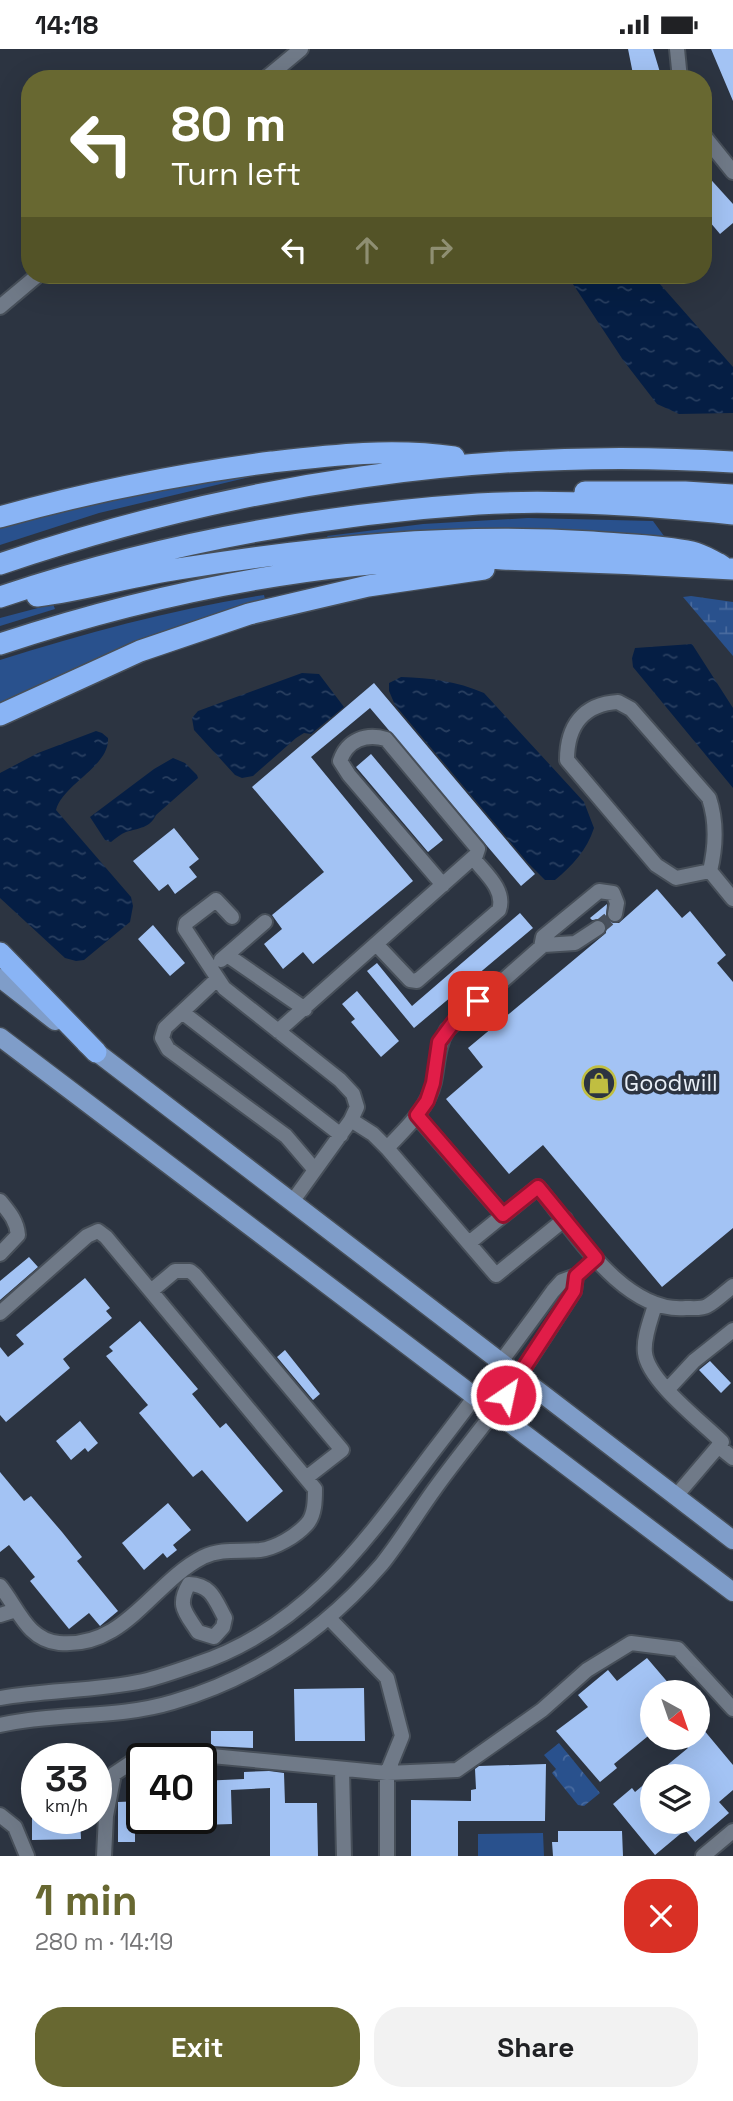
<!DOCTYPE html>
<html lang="en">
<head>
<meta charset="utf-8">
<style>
	:root { --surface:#fff; --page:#f2f2f2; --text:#202124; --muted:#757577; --accent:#686831 }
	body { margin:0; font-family:"Space Grotesk",sans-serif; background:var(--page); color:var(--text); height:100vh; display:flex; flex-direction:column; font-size:26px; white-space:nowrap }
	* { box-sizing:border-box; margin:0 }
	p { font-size:23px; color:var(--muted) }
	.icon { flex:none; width:38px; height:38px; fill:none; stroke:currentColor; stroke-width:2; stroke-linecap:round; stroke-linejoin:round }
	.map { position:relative; height:1807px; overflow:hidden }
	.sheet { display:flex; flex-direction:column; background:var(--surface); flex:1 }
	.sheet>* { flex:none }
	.hud { position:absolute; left:21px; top:21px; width:691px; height:214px; border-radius:28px; box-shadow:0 7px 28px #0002; background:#686831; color:#fff; overflow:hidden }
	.needle { width:46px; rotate:140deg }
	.controls { position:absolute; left:640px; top:1631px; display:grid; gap:14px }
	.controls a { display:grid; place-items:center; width:70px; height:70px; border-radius:50%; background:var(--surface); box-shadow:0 7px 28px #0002; font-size:35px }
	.speed { position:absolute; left:21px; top:1694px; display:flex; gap:14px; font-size:35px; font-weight:700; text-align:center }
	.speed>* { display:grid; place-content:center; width:91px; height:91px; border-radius:50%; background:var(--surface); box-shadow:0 7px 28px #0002; line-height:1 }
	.speed small { font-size:18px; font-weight:400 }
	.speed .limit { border:4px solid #111; border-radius:10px; background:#fff; color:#111 }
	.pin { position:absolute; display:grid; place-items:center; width:60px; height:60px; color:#fff; margin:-30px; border-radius:14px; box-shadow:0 4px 10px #0006 }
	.me { position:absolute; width:77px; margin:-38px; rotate:34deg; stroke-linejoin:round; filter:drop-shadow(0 0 5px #0008) }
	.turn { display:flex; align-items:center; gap:24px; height:147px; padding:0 35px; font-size:32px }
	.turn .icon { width:91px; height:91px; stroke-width:2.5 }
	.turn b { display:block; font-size:49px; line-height:60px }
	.lanes { display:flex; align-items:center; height:66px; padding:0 35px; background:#0003; justify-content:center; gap:35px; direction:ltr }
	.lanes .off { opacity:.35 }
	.round { display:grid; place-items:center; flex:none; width:74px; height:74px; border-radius:28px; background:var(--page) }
	.summary { display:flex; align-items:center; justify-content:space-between; height:119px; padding:0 35px }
	h1 { font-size:42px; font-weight:600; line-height:52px; color:var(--accent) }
	.primary-button { display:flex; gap:14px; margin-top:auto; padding:14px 35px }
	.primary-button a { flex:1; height:80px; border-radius:28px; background:var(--accent); color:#fff; font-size:28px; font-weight:600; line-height:80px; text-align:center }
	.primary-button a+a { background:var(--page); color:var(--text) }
	.status { display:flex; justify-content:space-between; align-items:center; height:49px; padding:0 35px; background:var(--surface); direction:ltr }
	.status svg { height:19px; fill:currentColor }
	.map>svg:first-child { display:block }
	.grass { fill:#29518d }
	.forest { fill:url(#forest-crowns) }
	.wetland { fill:url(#wetland-marsh) }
	.water { fill:url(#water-ripples) }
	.building { fill:#a3c3f4 }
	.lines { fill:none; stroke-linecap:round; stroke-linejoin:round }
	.minor-tunnel { stroke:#48505c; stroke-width:14; stroke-dasharray:14 7; stroke-linecap:butt }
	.minor-casing { stroke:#474f59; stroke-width:18 }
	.major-casing { stroke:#474f59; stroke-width:21 }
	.highway-casing { stroke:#474f59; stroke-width:24 }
	.minor { stroke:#707a88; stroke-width:14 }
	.major { stroke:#7f9dc9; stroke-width:18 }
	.highway { stroke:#89b4f5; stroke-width:21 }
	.route-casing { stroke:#92132f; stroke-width:18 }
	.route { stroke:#e11d48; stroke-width:12 }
	.labels { text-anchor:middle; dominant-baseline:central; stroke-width:7; stroke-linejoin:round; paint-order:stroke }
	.poi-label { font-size:23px; fill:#e9eff7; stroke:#2c3441; text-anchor:start }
</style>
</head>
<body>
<div class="status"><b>14:18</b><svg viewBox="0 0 49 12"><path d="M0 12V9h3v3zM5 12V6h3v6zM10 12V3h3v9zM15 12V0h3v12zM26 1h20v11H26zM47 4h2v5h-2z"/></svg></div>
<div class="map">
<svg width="733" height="1807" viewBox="0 0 733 1807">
	<defs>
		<pattern id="forest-crowns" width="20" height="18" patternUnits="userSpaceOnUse" patternTransform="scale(1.75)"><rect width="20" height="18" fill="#29518d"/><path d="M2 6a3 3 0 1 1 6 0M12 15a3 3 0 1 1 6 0" fill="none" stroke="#486a9e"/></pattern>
		<pattern id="wetland-marsh" width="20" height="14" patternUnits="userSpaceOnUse" patternTransform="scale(1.75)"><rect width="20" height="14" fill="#29518d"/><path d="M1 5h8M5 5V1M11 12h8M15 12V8" fill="none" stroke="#486a9e"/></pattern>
		<pattern id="water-ripples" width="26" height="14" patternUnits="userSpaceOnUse" patternTransform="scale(1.75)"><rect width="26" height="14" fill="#051e44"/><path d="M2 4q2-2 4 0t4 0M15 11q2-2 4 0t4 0" fill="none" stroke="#293f60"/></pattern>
	</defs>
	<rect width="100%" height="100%" fill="#2c3441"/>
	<path class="grass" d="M262 425 99 464 0 496V473L137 439Z
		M528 469 653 472 664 487 556 480 430 483 329 490 327 487 423 475Z
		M264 546 266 554 0 657V611C86 584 174 560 264 546Z
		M53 555 55 560 0 577V569Z
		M543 1784 544 1807H478V1785Z"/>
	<path class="forest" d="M559 1694 600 1744 584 1757 578 1756 552 1724 556 1720 544 1706Z"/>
	<path class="wetland" d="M691 547 733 553V607L683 548Z"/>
	<path class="water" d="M567 226H652L733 318V364L679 365 657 355 623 311Z
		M692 595 733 659V739L633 618 632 609 635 599Z
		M302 624 319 625 344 658 311 685 304 684 296 689 253 727 242 729 235 726 194 681 192 669 198 662Z
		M401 628C431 629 456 632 484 644L584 753 594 779C587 801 572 817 555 831H545L528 814 395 656 389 642V634Z
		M96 682 102 684 108 689C110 717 63 735 56 761L131 848 133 857 130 873 84 911 76 912 65 909 0 849V724L38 704Z
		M173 709 185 714 197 726 198 729 156 766C150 779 139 779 126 783 121 785 116 789 111 793L105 791 90 768 154 720Z"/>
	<path class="building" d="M628 0H653L662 30H634Z
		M711 0H733V52Z
		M704 123 733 155V174L720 185 704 166Z
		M374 634 535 825 521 837 370 659 311 708 413 832 313 915 303 903 283 920 264 895 282 880 272 866 324 823 252 738Z
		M371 705 443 791 428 803 356 718Z
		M174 779 199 810 189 818 197 828 175 845 168 835 159 842 133 812Z
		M657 840 682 869 690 862 726 906 717 914 733 933V1179L662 1238 543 1096 509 1125 446 1050 483 1018 468 999 606 884V873L602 870 592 871 590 869 607 855 606 869 613 874H619Z
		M520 864 533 879 414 979 367 922 377 914 412 957Z
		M153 876 185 914 170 927 138 890Z
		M357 942 399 992 381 1008 351 973 355 970 342 955Z
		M29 1208 38 1218 0 1251V1232Z
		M85 1229 110 1259 106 1262 112 1269 63 1310 70 1319 6 1373 0 1366V1298L8 1308 24 1295 16 1286Z
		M140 1272 198 1340 192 1345 220 1379 226 1374 283 1442 247 1473 202 1421 193 1428 139 1364 148 1356 106 1307 113 1302 109 1298Z
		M285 1301 320 1345 313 1351 277 1308Z
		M710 1312 731 1334 721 1344 699 1321Z
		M80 1372 98 1394 88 1403 85 1399 71 1411 56 1392Z
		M0 1423 24 1452 31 1447 62 1483 82 1508 77 1512 118 1562 100 1577 89 1564 69 1580 30 1532 35 1528 9 1496 0 1503Z
		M168 1454 191 1481 173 1496 177 1501 167 1509 163 1504 144 1521 122 1494Z
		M647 1609 676 1643H653V1683L614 1715 617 1719 600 1733 556 1682 588 1658 578 1646 608 1621 617 1632Z
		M364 1639 365 1692H295L294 1640Z
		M698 1674 733 1716V1741L719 1753 729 1764 695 1793 685 1781 655 1806 613 1755 632 1739 635 1743 653 1728V1773H698V1727H654L688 1699 684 1695 691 1689H698Z
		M211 1682H253V1699L211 1697Z
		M546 1715 545 1772H458V1807H411V1751L471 1752V1741L476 1740 475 1720 479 1717Z
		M269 1722 284 1724 285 1754H317L318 1807H270V1739L231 1741 232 1775 201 1776V1732L244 1730V1723Z
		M142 1752V1779H135V1793H118V1753Z
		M32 1769H80L81 1790 32 1791Z
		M558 1782H622L623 1807H553L552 1793H558Z"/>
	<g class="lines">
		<path class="minor-tunnel" d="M598 879 615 865"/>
		<defs>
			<path id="minor" d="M677 0 680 30
				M265 30 301 0
				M704 87 733 123
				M0 258 38 226
				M618 653 631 660 709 749C717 773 716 797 710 822L676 829 656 816 567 711C567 677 583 655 618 653Z
				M710 822 733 850
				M232 868 216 851 186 874 185 880 224 939 340 1031 353 1045 357 1058 351 1071 292 1153
				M598 879 575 894 544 896 541 898 543 888 599 842 613 844 617 854 615 865
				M377 896 410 931 417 932 499 861C506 841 485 824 473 809
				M227 906 305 960
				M221 911 265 873
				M216 931 165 979 162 989 168 1000 286 1087 315 1121
				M182 963 341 1086
				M278 982 476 806 478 800 386 690C366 684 347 691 340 712L349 726 443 836
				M417 1067 503 1166
				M351 1071 373 1085 387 1099 496 1226 565 1170
				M387 1099C406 1079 427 1061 434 1033 438 1014 437 998 447 981L541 898
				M0 1152C9 1163 17 1172 18 1186L0 1205
				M469 1194 538 1138C573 1180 624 1265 686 1259 693 1259 702 1260 707 1257 716 1252 725 1243 733 1237
				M151 1242 175 1222H190L195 1226 342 1401 306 1429
				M655 1256C651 1270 643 1289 645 1304 648 1332 702 1373 722 1393L676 1447
				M0 1264 87 1187 98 1182 106 1188 315 1440C315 1451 315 1466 307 1475 296 1487 276 1499 260 1501 240 1503 222 1499 203 1508 152 1534 125 1600 59 1594 27 1591 18 1559 0 1537
				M668 1340 694 1312 733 1281
				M718 1397 733 1409
				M189 1535C212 1536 215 1551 225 1569L223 1578 214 1588 198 1583C186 1564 176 1557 189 1535Z
				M0 1566 16 1561
				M329 1569 387 1629 402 1687 387 1724V1807
				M0 1649C47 1641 96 1642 143 1632 160 1628 177 1622 194 1616 305 1580 365 1493 432 1404 473 1351 513 1297 553 1242L562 1232 576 1227 574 1242C548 1282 523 1322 495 1361 475 1388 453 1414 434 1441 416 1466 401 1491 382 1515 326 1580 256 1629 173 1653 117 1670 57 1663 0 1676
				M342 1720 344 1807
				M0 1766 15 1778 27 1807
				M104 1807 106 1767 114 1725 138 1709 191 1705 387 1724 457 1721 542 1661 587 1621 631 1594 678 1600 733 1660
				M703 1807 733 1782"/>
			<path id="major" d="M0 929 55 972
				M0 988 733 1543
				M86 995 733 1491"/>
			<path id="highway" d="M585 443H685L733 446
				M0 468C89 443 180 425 272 413 333 406 393 399 454 408
				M0 515C236 435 484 397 733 413
				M37 547C85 541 131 527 178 520 315 498 453 484 592 493 625 496 660 496 692 503 702 505 712 512 721 516
				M0 548C154 496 316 466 478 455 561 450 651 457 733 465
				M0 595C148 546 306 514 463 509 486 508 509 511 532 511 599 513 666 516 733 520
				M0 666 140 602 249 565 368 537 484 520
				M0 904 96 1003"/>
		</defs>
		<use href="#minor" class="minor-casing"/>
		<use href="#major" class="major-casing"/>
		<use href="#highway" class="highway-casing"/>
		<use href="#minor" class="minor"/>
		<use href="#major" class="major"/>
		<use href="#highway" class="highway"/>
	</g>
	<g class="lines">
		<defs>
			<path id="route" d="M478 952 456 970 439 993 433 1034 427 1052 417 1066 503 1166 538 1138 596 1209 576 1227 574 1242 506 1346"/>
		</defs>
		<use href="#route" class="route-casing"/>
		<use href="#route" class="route"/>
	</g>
	<defs>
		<symbol id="shop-ring" viewBox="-11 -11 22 22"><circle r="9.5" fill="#2c3441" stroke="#c0be41" stroke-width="1.5"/><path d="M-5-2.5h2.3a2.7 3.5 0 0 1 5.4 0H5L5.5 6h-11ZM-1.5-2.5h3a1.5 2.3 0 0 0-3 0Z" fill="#c0be41"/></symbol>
	</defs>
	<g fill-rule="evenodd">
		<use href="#shop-ring" x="580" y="1015" width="38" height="38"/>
	</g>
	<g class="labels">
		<g class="poi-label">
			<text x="624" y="1034">Goodwill</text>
		</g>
	</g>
</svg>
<div class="controls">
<a><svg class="needle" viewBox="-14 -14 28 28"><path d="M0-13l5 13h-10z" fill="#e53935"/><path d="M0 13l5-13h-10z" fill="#757577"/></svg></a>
<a><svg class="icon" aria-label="layers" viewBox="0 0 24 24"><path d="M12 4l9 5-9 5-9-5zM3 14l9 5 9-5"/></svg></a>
</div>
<div class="speed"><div>33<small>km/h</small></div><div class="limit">40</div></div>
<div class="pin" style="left:478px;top:952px;background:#d93025"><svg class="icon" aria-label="arrive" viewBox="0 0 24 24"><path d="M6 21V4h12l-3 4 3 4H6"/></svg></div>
<svg class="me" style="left:506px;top:1346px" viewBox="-20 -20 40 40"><circle r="17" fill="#e11d48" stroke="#fff" stroke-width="3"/><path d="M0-11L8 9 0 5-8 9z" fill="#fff"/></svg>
<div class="hud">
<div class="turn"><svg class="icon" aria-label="left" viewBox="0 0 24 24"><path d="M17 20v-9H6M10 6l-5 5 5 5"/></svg><div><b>80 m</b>Turn left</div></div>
<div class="lanes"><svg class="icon" aria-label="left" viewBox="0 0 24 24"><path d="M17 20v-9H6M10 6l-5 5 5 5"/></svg><svg class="icon off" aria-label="ahead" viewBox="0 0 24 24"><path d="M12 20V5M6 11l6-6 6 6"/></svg><svg class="icon off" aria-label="right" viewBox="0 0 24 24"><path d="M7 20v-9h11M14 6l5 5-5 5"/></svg></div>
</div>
</div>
<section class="sheet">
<div class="summary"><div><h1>1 min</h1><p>280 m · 14:19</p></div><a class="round" style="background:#d93025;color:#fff"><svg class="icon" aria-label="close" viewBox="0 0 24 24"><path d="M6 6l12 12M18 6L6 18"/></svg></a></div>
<div class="primary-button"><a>Exit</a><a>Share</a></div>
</section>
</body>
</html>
